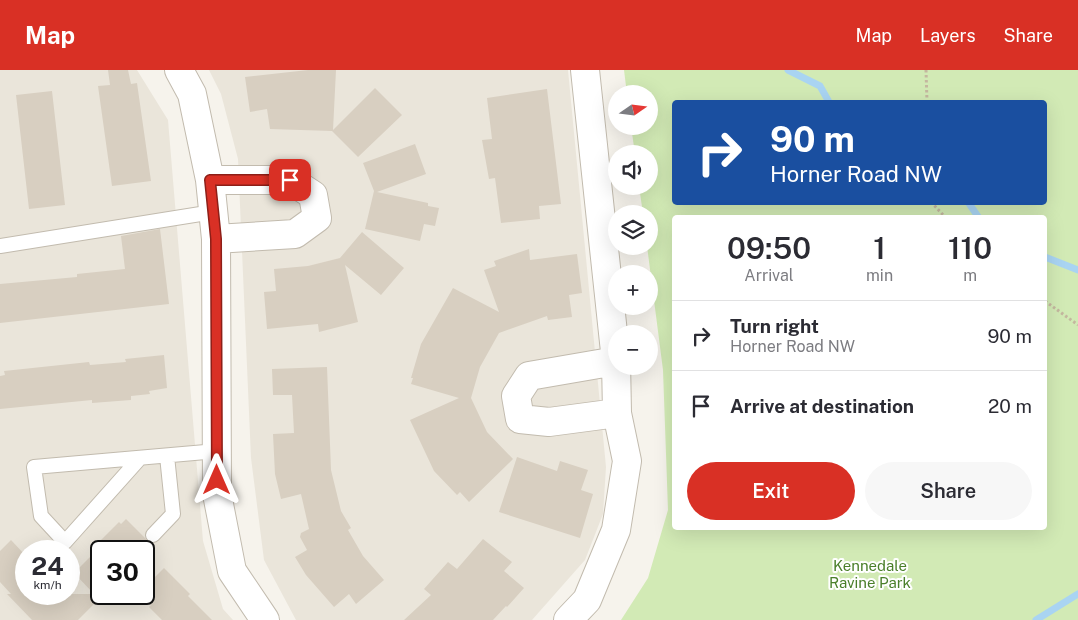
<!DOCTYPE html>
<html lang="en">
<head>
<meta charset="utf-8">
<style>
	:root { --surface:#fff; --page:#f7f7f7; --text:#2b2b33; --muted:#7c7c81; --line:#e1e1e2; --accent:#d93025 }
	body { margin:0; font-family:"Public Sans",sans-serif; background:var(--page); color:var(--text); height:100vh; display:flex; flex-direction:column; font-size:19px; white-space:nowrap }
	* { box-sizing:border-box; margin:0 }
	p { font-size:16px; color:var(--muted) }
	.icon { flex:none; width:28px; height:28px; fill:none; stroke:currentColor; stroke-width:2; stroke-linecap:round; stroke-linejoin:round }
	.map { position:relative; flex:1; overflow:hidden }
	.details { position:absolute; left:672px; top:145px; width:375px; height:315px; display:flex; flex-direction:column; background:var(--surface); border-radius:5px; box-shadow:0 5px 20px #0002 }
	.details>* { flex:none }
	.hud { position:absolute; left:672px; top:30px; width:375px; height:105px; border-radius:5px; box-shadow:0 5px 20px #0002; background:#1a4fa0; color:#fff; overflow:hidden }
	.needle { width:32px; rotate:76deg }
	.buttons { position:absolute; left:608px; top:15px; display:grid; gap:10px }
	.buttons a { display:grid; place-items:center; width:50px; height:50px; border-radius:50%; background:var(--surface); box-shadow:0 5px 20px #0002; font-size:25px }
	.speed { position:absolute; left:15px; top:470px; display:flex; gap:10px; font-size:25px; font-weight:700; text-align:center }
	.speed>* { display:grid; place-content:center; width:65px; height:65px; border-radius:50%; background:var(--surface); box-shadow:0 5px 20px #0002; line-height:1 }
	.speed small { font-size:12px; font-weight:400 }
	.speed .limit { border:2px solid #111; border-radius:8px; background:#fff; color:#111 }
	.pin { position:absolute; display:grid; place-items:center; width:42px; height:42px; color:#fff; margin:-21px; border-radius:10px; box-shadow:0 2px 8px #0006 }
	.me { position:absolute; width:55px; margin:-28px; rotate:0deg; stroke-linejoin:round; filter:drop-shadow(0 0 4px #0008) }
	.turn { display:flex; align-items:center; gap:18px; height:105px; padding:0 15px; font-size:22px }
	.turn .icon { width:65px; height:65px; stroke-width:2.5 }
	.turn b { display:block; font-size:35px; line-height:42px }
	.eta { display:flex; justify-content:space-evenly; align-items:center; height:85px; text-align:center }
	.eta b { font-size:30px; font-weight:600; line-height:35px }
	.action { display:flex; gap:10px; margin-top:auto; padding:10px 15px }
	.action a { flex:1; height:58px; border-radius:30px; background:var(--accent); color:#fff; font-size:20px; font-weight:600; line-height:58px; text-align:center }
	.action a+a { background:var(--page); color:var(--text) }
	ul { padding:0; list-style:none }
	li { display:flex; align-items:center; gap:15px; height:70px; padding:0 15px; border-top:1px solid var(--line) }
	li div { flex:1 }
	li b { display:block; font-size:19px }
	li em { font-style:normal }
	header { display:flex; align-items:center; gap:30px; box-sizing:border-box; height:70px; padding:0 25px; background:var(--accent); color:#fff }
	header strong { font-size:24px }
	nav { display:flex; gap:28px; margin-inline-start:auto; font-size:18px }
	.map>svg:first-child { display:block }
	.residential { fill:#eae5da; fill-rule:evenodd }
	.green { fill:#d2eab5; fill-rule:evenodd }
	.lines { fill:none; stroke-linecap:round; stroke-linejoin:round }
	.stream { stroke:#a9d4f2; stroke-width:7 }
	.building { fill:#d8cfc1 }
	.lane-casing { stroke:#c2bbae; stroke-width:16 }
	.street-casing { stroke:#c2bbae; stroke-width:30 }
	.path { stroke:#c4b79f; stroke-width:3; stroke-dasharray:2.5 2.5; stroke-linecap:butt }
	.lane { stroke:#fff; stroke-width:14 }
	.street { stroke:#fff; stroke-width:28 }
	.route-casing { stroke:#8d1f18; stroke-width:12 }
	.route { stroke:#d93025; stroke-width:9 }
	.labels { text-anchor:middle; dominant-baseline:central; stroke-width:4; stroke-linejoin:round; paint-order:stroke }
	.park-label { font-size:15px; fill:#4a7f2a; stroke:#fff }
</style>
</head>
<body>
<header>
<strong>Map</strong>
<nav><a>Map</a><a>Layers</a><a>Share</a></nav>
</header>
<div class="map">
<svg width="1078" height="550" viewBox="0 0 1078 550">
	<rect width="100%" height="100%" fill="#f6f3ec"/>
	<path class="residential" d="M0 0H137L168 50 203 471 223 539 233 550H0ZM26 481H69V524H26ZM101 481H144V524H101Z
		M209 0H568L606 397 603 444 585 490 532 550H296L264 490 251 388 238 89 221 24Z"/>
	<path class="green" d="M624 0H1078V550H621L648 508 668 440 663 300 647 176 649 144H643L639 116H649V84H635L631 56H649V24H627ZM675 32H1045V132H675ZM675 148H1045V458H675Z"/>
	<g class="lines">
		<path class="stream" d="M788 0 820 16 829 32
			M968 132 979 148
			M1045 187 1078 200
			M1036 550 1078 524"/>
	</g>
	<path class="building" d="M108 0H128L131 14 137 13 151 111 112 116 98 16 110 15Z
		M308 0H336L333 60 375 18 402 45 358 87 332 61 270 59 267 39 250 42 245 7Z
		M547 19 561 134 539 136 540 149 501 153 495 108 489 109 482 70 492 69 487 28Z
		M52 21 65 135 29 139 16 25Z
		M415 74 426 104 377 122 428 133V136L439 138 435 156 424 154 420 171 365 159 374 121 363 93Z
		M160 159 169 234 0 253V214L77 207V204L125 199 121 166Z
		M362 162 404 198 381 225 345 195 358 252 319 262 318 254 267 259 264 222 276 221 274 199 308 196 340 188Z
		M529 179 530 190 577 184 582 223 569 225 572 247 548 250 547 246 499 263 480 297 471 328 487 362 513 389 469 432 460 422 457 425 434 401 410 350 459 328 411 314 413 308H411L421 274 453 218 499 242 484 200 496 196 494 191Z
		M164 285 167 318 149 321 150 324 131 326V330L92 333V330L0 339V306L5 305 4 301 89 292 90 295 126 292 125 289Z
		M327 297 331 400 341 441 351 458 348 460 363 486 384 510 356 534 349 524 334 537 306 505 295 487 307 480 300 467 301 463 309 459 301 424 281 429 275 404 273 364 294 363 292 325H273L272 299Z
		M517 387 557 401 560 391 588 400 581 420 593 424 580 468 499 442Z
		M126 449 149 472 140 481H101V524H105L101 531 99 529 78 550H32L7 524H11L0 512V481L11 470 26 486V524H94L74 503 96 481H90L119 452 121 454Z
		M483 469 512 492 504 501 524 518 507 537 506 536 493 550H404L431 525 424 519 448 492 457 499Z
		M164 498 190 524 188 526 212 550H162L149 537 151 535 140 524H144V518Z"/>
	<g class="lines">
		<defs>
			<path id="lane" d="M0 176 213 142
				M140 388 65 472 41 446 34 397 217 381
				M153 465 173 444 167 386"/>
			<path id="street" d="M179 0 192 24 210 110 216 169 217 424 232 501 265 550
				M210 110H290L313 125 317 148 295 164 216 169
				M616 291 529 306 516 326 520 349 549 352 617 343
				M568 550 587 530 616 460 627 391 617 343 616 291 585 0"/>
		</defs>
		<use href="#lane" class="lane-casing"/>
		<use href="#street" class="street-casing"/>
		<path class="path" d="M926 0 927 32
			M931 132 946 148
			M1045 231 1078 255"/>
		<use href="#lane" class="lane"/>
		<use href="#street" class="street"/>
	</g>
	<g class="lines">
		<defs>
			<path id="route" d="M217 410 216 169 210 110H290"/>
		</defs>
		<use href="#route" class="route-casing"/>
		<use href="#route" class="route"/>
	</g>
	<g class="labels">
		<g class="park-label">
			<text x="870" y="495">Kennedale<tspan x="870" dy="17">Ravine Park</tspan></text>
		</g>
	</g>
</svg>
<div class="buttons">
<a><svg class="needle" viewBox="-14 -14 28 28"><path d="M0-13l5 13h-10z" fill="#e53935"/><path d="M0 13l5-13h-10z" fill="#7c7c81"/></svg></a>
<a><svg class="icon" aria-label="sound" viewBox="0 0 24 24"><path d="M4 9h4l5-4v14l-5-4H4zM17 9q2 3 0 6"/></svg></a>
<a><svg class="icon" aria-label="layers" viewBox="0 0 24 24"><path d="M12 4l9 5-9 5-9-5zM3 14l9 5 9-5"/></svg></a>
<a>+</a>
<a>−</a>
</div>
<div class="speed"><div>24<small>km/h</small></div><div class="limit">30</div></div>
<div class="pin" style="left:290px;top:110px;background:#d93025"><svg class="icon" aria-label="arrive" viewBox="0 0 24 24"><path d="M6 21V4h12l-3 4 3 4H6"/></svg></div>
<svg class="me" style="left:217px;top:410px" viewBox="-20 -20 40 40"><path d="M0-17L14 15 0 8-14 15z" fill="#d93025" stroke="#fff" stroke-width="4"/></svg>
<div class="hud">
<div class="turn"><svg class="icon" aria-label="right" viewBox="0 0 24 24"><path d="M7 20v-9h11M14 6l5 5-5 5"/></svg><div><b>90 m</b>Horner Road NW</div></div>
</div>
<section class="details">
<div class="eta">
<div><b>09:50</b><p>Arrival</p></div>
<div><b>1</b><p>min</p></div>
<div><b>110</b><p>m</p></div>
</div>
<ul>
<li><svg class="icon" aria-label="right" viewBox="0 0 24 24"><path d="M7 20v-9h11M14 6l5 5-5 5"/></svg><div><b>Turn right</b><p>Horner Road NW</p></div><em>90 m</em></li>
<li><svg class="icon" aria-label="arrive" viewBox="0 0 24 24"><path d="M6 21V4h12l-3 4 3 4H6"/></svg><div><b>Arrive at destination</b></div><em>20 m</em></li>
</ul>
<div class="action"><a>Exit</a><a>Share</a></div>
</section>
</div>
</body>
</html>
